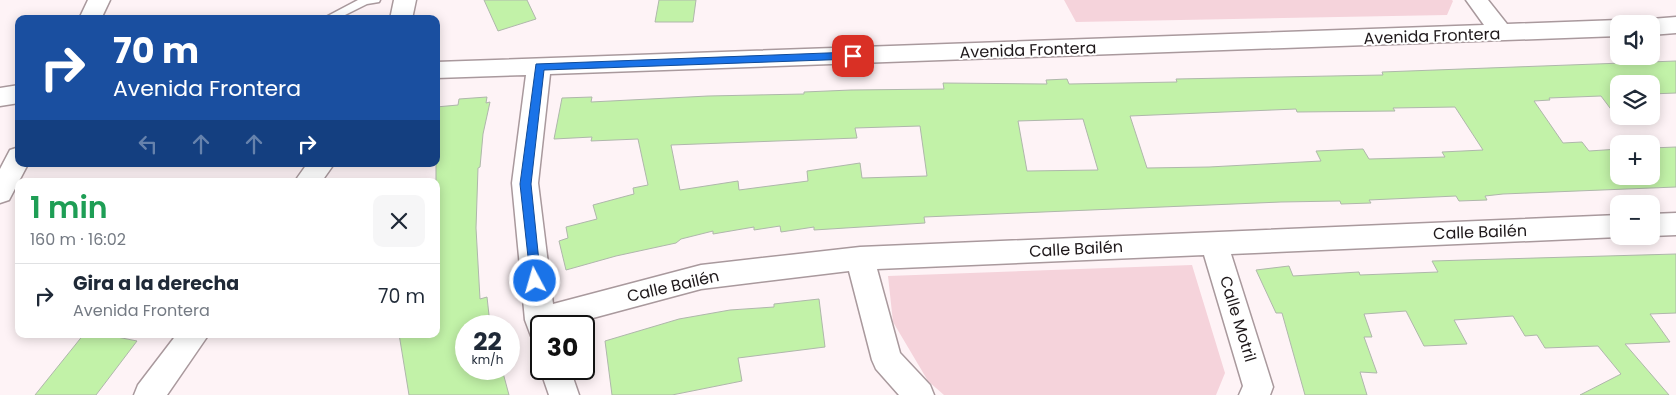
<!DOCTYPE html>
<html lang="es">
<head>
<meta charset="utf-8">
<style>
	:root { --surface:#fff; --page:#f6f6f7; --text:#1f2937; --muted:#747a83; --line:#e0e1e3 }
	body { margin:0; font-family:Poppins,sans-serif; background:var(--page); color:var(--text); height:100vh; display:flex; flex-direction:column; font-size:19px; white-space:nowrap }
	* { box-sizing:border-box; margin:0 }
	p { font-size:16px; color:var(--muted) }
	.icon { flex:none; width:28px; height:28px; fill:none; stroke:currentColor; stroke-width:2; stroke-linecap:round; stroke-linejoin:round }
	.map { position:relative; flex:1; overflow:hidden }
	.drawer { position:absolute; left:15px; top:178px; width:425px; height:160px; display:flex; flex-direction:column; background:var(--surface); border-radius:10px; box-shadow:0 2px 12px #0003 }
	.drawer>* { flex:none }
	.banner { position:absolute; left:15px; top:15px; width:425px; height:152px; border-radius:10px; box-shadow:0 2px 12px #0003; background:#1a4fa0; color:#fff; overflow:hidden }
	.controls { position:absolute; left:1610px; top:15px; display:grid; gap:10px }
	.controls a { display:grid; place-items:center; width:50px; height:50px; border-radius:10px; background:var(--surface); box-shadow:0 2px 12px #0003; font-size:25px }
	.speed { position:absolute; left:455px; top:315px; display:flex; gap:10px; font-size:25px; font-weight:700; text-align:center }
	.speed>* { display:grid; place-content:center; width:65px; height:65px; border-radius:50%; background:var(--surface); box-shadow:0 2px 12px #0003; line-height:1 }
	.speed small { font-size:12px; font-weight:400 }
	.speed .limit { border:2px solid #111; border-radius:8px; background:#fff; color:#111 }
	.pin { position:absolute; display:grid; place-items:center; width:42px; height:42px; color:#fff; margin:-21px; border-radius:10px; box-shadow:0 2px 8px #0006 }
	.me { position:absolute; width:55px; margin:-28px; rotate:354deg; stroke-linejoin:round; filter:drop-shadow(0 0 4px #0008) }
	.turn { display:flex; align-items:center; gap:18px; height:105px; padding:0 15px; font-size:22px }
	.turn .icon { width:65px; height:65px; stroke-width:2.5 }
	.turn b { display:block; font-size:35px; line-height:42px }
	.lanes { display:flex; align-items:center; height:48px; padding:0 15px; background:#0003; justify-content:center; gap:25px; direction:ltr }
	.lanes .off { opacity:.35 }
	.round { display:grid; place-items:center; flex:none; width:52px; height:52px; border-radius:10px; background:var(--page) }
	.summary { display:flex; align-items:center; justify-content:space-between; height:85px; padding:0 15px }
	h1 { font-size:30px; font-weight:600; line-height:38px; color:#1e9e55 }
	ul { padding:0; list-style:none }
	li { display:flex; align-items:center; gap:15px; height:65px; padding:0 15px; border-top:1px solid var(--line) }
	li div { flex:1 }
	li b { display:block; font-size:19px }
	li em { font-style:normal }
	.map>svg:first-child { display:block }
	.green { fill:#f5d3db }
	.building { fill:#c2f2a8; stroke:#afb7ab; fill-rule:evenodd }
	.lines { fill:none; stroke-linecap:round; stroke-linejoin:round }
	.lane-casing { stroke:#a9999d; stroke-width:3 }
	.street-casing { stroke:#a9999d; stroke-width:3 }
	.lane { fill:#fff; fill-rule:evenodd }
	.street { fill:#fff; fill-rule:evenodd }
	.route { fill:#1a73e8; stroke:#114b97 }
	.labels { text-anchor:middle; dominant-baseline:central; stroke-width:4; stroke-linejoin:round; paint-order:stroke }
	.street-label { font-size:16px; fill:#1e181a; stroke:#fff }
</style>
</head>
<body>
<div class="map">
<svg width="1676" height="395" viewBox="0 0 1676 395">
	<rect width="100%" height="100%" fill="#fef3f6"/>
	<path class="green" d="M1064 0H1452L1453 1 1447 15 1076 22Z
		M1192 265 1225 373 1216 395H944L928 381 893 322 888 276Z"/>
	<path class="building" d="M484 0H527L536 19 498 31Z
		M659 0H696L693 22H655Z
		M1676 61V93L1651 94V84H1619V120L1601 96 1549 98 1550 100 1534 101 1563 143 1582 142 1589 151 1619 149V176H1651V148L1676 147V187L1503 194 1485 196 1487 200 1459 201 1456 196 1369 200 1371 203 1341 204 1340 201 1281 202 924 217 925 223 814 230V227L781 232 780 226 754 230V227L713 234V231L681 239 676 243 616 256 566 270 559 241 568 238 566 227 597 219 593 205 634 194 633 188 648 185 638 139 591 141 592 137 554 139 562 98 592 97 591 102 708 96 804 94V92L851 90 944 89 943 83 1047 84 1046 80 1067 79 1069 84 1177 82 1176 79 1383 75 1382 72ZM1455 107 1483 150 1442 152 1445 157 1369 159 1363 149 1316 151 1321 161 1209 167 1147 168 1130 116 1296 109 1297 112 1395 111 1393 108ZM1083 119 1098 170 1027 171 1018 121ZM920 126 927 176 862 178 860 163 807 171 808 181 739 190 738 181 680 190 671 145 857 138 855 128Z
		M487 97 486 103 490 102 483 134 480 167 478 168 476 228 480 299 487 297 490 324 466 326V369H502L509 395H409L399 334H436V107L458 105 459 99Z
		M1676 254V313L1650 314 1670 342 1625 344 1669 395H1580L1621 374 1598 346 1545 348 1537 335 1525 336 1513 316 1454 320 1467 344 1424 346 1406 311 1364 314 1372 337H1364L1377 373 1360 372 1367 395H1305L1282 313H1276L1256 270 1289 266 1293 276 1359 272 1360 275 1438 272 1432 261Z
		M819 299 825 347 738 358 742 381 672 395H612L605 341 679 319 730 310 774 307V304Z
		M84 334H102L137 341 96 395H35Z"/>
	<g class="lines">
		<defs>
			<path id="lane" d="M358 0H380L379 2 367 4 337 19H322Z"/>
			<path id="street" d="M88 0H110L101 19H79Z
				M394 0H416L412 19H390Z
				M1466 0H1488L1507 24 1619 20 1628 24H1619V36L550 74 538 183 553 304 701 265 860 247 1619 215V236H1621L1619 237 1231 254 1273 387 1270 395H1239L1243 386 1204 255 877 269 900 353 930 385 934 395H899L876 369 872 360 849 271 701 289 563 326H541V340L531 336 525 320 512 183 526 75 436 78V62L1484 25Z
				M1676 17V33L1651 35V24H1642L1651 19Z
				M19 85V103L0 106V88Z
				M19 147V164H28L9 200 0 203V169L10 150Z
				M307 164H334L322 181H295Z
				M1676 213V235L1651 236V214Z
				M177 334H209L167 395H134L138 385Z
				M541 366V369H570L579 395H549L540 369Z"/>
		</defs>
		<use href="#lane" class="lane-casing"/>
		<use href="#street" class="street-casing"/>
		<use href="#lane" class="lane"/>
		<use href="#street" class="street"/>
	</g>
	<path class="route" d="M853 52 858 56 853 59 544 70 531 184 541 281 535 286 531 284 520 184 536 64Z"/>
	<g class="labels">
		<g class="street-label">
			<text transform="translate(1432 36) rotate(-2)">Avenida Frontera</text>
			<text transform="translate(1028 50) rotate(-2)">Avenida Frontera</text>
			<text transform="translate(1480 232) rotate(-2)">Calle Bailén</text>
			<text transform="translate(1076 249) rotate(-3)">Calle Bailén</text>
			<text transform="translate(673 286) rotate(-13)">Calle Bailén</text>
			<text transform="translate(1238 319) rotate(73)">Calle Motril</text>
		</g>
	</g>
</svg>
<div class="controls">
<a><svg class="icon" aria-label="sound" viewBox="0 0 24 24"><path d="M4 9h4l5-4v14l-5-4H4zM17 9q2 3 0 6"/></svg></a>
<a><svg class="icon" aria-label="layers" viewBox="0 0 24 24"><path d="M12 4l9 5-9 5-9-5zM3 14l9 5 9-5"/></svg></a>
<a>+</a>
<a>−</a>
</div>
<div class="speed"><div>22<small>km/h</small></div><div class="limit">30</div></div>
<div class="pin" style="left:853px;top:56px;background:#d93025"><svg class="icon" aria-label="arrive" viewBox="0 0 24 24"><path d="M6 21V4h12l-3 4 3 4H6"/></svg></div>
<svg class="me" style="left:535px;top:281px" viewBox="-20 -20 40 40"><circle r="17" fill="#1a73e8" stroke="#fff" stroke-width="3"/><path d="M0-11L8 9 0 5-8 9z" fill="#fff"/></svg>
<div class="banner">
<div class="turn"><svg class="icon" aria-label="right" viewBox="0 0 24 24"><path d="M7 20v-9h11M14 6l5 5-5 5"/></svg><div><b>70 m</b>Avenida Frontera</div></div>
<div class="lanes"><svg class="icon off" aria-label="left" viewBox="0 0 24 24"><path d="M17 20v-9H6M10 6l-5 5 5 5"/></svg><svg class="icon off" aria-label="ahead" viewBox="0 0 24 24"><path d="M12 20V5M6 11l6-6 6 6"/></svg><svg class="icon off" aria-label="ahead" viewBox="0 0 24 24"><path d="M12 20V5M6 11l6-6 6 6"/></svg><svg class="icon" aria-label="right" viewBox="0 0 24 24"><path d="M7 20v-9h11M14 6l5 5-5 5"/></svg></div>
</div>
<section class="drawer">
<div class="summary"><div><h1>1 min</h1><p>160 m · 16:02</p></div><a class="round"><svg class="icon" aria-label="close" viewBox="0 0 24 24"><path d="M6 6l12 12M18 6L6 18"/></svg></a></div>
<ul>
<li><svg class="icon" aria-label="right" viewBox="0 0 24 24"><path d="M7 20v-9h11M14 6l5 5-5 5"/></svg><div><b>Gira a la derecha</b><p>Avenida Frontera</p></div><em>70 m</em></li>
</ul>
</section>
</div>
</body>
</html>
